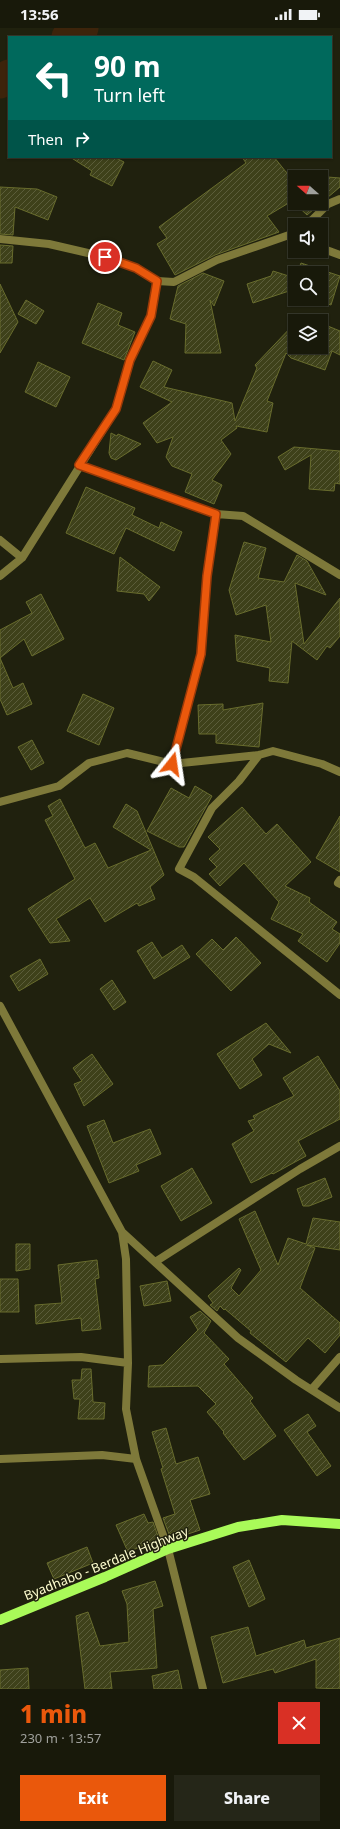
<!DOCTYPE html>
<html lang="en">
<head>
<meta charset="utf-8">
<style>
	:root { --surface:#18190a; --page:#252618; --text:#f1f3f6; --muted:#9fa09c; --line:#36382b; --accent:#ea580c }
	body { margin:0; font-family:"Noto Sans",sans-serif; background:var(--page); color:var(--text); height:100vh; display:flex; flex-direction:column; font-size:15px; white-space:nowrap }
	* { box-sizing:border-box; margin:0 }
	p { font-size:13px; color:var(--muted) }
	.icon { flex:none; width:22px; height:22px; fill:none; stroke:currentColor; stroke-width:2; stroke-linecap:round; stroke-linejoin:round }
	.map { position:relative; height:1661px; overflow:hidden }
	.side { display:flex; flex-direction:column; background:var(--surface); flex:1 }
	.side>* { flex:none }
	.top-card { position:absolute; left:8px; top:8px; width:324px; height:122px; border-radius:0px; box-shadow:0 1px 3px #0004,0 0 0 1px var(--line); background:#00695c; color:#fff; overflow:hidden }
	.needle { width:26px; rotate:291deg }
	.controls { position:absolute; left:288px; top:142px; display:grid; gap:8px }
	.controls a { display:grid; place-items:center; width:40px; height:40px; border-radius:0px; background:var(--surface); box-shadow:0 1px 3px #0004,0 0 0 1px var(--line); font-size:20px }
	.pin { position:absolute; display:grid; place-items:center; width:34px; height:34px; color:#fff; margin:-17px; border:2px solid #fff; border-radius:50%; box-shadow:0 1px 4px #0007 }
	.me { position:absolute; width:44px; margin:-22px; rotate:15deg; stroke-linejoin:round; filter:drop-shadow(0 0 3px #0008) }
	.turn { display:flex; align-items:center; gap:14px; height:84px; padding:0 20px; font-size:18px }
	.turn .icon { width:52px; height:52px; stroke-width:2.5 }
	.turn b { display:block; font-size:28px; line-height:34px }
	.then { display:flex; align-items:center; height:38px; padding:0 20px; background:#0003; gap:8px; font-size:15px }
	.round { display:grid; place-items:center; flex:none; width:42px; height:42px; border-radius:0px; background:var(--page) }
	.head { display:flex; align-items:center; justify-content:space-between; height:68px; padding:0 20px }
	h1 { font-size:24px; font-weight:800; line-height:30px; color:var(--accent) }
	.action { display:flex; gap:8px; margin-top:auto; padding:8px 20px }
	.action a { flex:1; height:46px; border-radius:0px; background:var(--accent); color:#fff; font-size:16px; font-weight:800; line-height:46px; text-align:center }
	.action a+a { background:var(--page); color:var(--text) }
	.status { display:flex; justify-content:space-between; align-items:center; height:28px; padding:0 20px; background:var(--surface); direction:ltr }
	.status svg { height:11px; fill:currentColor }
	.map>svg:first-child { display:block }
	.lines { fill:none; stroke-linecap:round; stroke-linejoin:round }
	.river { stroke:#3d240b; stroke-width:33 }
	.building { fill:url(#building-hatch); stroke:#686c2d }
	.street { stroke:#7e793a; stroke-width:8 }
	.primary { stroke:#a9fa59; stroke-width:10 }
	.route-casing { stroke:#983908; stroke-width:10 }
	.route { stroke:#ea580c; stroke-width:7 }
	.labels { text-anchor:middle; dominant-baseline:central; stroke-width:3; stroke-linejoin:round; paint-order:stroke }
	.street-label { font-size:13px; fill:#fefdcf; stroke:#20210e }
</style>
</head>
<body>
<div class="status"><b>13:56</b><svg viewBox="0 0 49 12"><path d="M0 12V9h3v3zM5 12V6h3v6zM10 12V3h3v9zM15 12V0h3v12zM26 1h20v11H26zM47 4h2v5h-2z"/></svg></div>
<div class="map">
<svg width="340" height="1661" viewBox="0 0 340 1661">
	<defs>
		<pattern id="building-hatch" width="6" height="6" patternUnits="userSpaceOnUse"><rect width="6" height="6" fill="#3e411a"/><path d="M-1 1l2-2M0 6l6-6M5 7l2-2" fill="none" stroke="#5b5d3a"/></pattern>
	</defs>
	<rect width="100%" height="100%" fill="#20210e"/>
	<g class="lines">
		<path class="river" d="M68 9 82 0
			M0 54 9 48"/>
	</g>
	<path class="building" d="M70 129H114L124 134 112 158 90 147 92 143Z
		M242 129H274L286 144 295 149V175H321L307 187 292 173 267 188 279 204 215 227 175 247 157 216 167 210 159 199 246 135Z
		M315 148 340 150V159L321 175V149Z
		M0 159 37 161 57 169 48 192 15 179 13 207 0 206Z
		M0 217 13 218 12 235H0Z
		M301 235 340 248 331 277 314 271H321V245H297Z
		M273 243 295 250V265L292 262 253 275 247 256 271 248Z
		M203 245 224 253 214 278 210 272 221 325H185L186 296 170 291 178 258Z
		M0 256 18 294 0 325Z
		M26 272 44 283 36 296 18 286Z
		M98 275 122 285 118 297 135 304 124 332 82 315Z
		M295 295V319H321V301L323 296 340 303V327L332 323 325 342 291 330 286 325 267 373 273 375 267 404 236 398 237 400 221 412 231 426 212 452 222 457 214 476 185 464 192 446 172 438 166 429 173 409 157 415 143 395 172 374 140 359 153 333 172 342 164 359 232 375 235 393 257 340 255 337Z
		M38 334 70 349 56 379 25 364Z
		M111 405 117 408 118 406 141 416 116 432 111 430 109 425Z
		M294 419 340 423V456L335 455 334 463 309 461 311 427 285 442 278 429Z
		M86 459 135 480 132 487 159 500 161 494 182 504 174 523 126 500 114 526 66 505Z
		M244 514 266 520 258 550 284 554 297 527 307 533 326 567 295 555 304 616 340 570V608L330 620 327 618 317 632 292 613 288 655 269 653 270 640 237 633 235 607 271 614 266 577 236 587 229 562Z
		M120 529 160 559 149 573 144 566 117 563Z
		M41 566 64 611 32 628 24 611 0 630 13 660 23 655 32 676 7 687 0 671V602L32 585 26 574Z
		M83 666 114 680 99 717 67 703Z
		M263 675 259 719 216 715V706H199L198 677 223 676V682Z
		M32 712 44 735 31 742 18 719Z
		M195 758 212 768 184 819H179L147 803 171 760 189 770Z
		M60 771 85 820 95 815 108 840 151 822 113 799 126 776 137 783 164 847 150 859 155 871 139 878 137 875 105 894 90 870 56 891 70 913 50 915 28 881 75 851 45 792 53 788 48 778Z
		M242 779 266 806 277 796 311 834 285 858 310 870 309 874 337 894 332 901 340 906V915L327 934 298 913 303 906 271 891 279 874 244 835 220 858 209 846 217 839 209 831 220 821 208 809Z
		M340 788V844L316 830Z
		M236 909 261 935 231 963 196 926 212 911 223 922Z
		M152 914 162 930 182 917 190 929 154 951 137 923Z
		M40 931 48 946 19 963 10 948Z
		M112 952 126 974 114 982 100 961Z
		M266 995 291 1025 269 1016 252 1031 262 1047 240 1061 217 1026Z
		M92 1026 113 1056 84 1078 74 1056 82 1053 73 1040Z
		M318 1028 340 1063V1091L298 1113 306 1128 273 1146 272 1145 251 1155 232 1116 254 1103 248 1093 255 1091 253 1088 294 1068 283 1050Z
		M104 1092 113 1115 150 1101 161 1126 136 1137 139 1143 109 1155 87 1098Z
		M192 1140 212 1175 181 1193 161 1158Z
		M325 1150 332 1169 309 1178H303L297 1161Z
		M255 1183 278 1237 288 1210 306 1216 313 1190 340 1194V1222L307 1217 315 1220 300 1260 340 1295V1307L325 1325 308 1310 286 1334 250 1305 251 1303 225 1281 224 1282 220 1278 217 1283 210 1277 213 1275 208 1268 239 1240 241 1242 231 1260 239 1268 261 1242 239 1191Z
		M16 1216H30V1241L16 1243Z
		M97 1232 99 1250 95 1251 101 1301 82 1303 81 1290 36 1296 35 1277 62 1275 58 1237Z
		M0 1251H18L19 1284H0Z
		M167 1253 171 1273 144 1278 140 1258Z
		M200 1283 211 1293 204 1305 229 1331 224 1336 253 1370 250 1373 276 1408 244 1432 223 1405 224 1404 207 1384 216 1376 198 1358 148 1359 149 1338 163 1337 198 1302 190 1289Z
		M82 1341H91L93 1374 105 1375 104 1391H78L80 1371H74L72 1352H81Z
		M308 1386 316 1398 307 1404 331 1438 317 1448 284 1402Z
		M166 1400 176 1436 198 1429 210 1466 190 1472 200 1502 179 1509 177 1503 169 1506 163 1490 175 1486 161 1441 163 1440 152 1404Z
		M144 1486 148 1495 153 1494 159 1511 128 1524 116 1497Z
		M87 1519 93 1535 54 1551 47 1535Z
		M249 1532 265 1571 249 1579 233 1539Z
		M155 1553 163 1578 153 1581 157 1640 110 1644 112 1661H85L76 1588 88 1584 100 1618 129 1614 127 1576 122 1563Z
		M248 1599 256 1628 304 1612 306 1620 340 1610V1661L316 1660V1631L275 1645 273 1641 223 1655 211 1609Z
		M28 1640 29 1661H0V1642Z
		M178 1642 182 1661H154L152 1648Z"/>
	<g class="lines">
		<path class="street" d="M304 197 312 192 328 176 340 171
			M0 211 49 216 105 229 136 240 157 253 174 254 217 232 289 207 295 209
			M321 220 340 227
			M79 437 216 486 243 488 340 547
			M0 512 22 530
			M0 548 22 530 116 381 130 332 151 288 157 253
			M259 727 239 753 212 780 179 841 194 849 340 967
			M172 736 201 627 207 549 216 486
			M0 774 59 758 89 735 127 725 172 736 259 727 273 723 322 736 340 744
			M340 852 338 855 340 856
			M0 978 122 1204 238 1310 296 1352 340 1380
			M122 1204 126 1231 128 1335 126 1381 136 1431 168 1521 203 1661
			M155 1234 300 1141 340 1118
			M0 1331 81 1329 128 1335
			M312 1361 340 1329
			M0 1431 102 1427 136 1431"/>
		<path class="primary" d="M0 1592 105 1549 168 1521 238 1499 282 1492 340 1496"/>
	</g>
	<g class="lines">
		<defs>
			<path id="route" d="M105 229 136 240 157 253 151 288 130 332 116 381 79 437 216 486 207 548 201 626 172 736"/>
		</defs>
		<use href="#route" class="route-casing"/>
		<use href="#route" class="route"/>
	</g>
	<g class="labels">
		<g class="street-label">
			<text transform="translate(106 1535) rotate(-22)">Byadhabo - Berdale Highway</text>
		</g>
	</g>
</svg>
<div class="controls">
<a><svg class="needle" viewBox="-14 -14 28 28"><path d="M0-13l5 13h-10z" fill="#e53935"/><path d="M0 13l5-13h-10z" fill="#9fa09c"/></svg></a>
<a><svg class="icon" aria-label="sound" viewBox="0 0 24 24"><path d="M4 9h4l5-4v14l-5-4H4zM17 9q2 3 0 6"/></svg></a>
<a><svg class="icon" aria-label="search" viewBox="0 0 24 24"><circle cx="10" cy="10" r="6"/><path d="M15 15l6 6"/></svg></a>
<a><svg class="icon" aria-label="layers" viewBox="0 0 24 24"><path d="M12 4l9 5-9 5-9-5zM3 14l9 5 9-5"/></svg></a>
</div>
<div class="pin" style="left:105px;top:229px;background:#d93025"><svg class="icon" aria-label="arrive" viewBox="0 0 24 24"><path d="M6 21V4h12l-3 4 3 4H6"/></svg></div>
<svg class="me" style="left:172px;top:736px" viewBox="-20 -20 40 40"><path d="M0-17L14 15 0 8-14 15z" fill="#ea580c" stroke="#fff" stroke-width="4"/></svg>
<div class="top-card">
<div class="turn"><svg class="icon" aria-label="left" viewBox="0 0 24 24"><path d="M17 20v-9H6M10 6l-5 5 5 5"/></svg><div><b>90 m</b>Turn left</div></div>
<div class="then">Then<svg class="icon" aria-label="right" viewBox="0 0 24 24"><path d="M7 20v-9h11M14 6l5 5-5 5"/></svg></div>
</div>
</div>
<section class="side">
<div class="head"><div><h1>1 min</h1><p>230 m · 13:57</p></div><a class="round" style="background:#d93025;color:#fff"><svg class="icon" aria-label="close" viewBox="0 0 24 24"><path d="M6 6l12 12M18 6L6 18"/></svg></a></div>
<div class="action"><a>Exit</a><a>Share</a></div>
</section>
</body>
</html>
